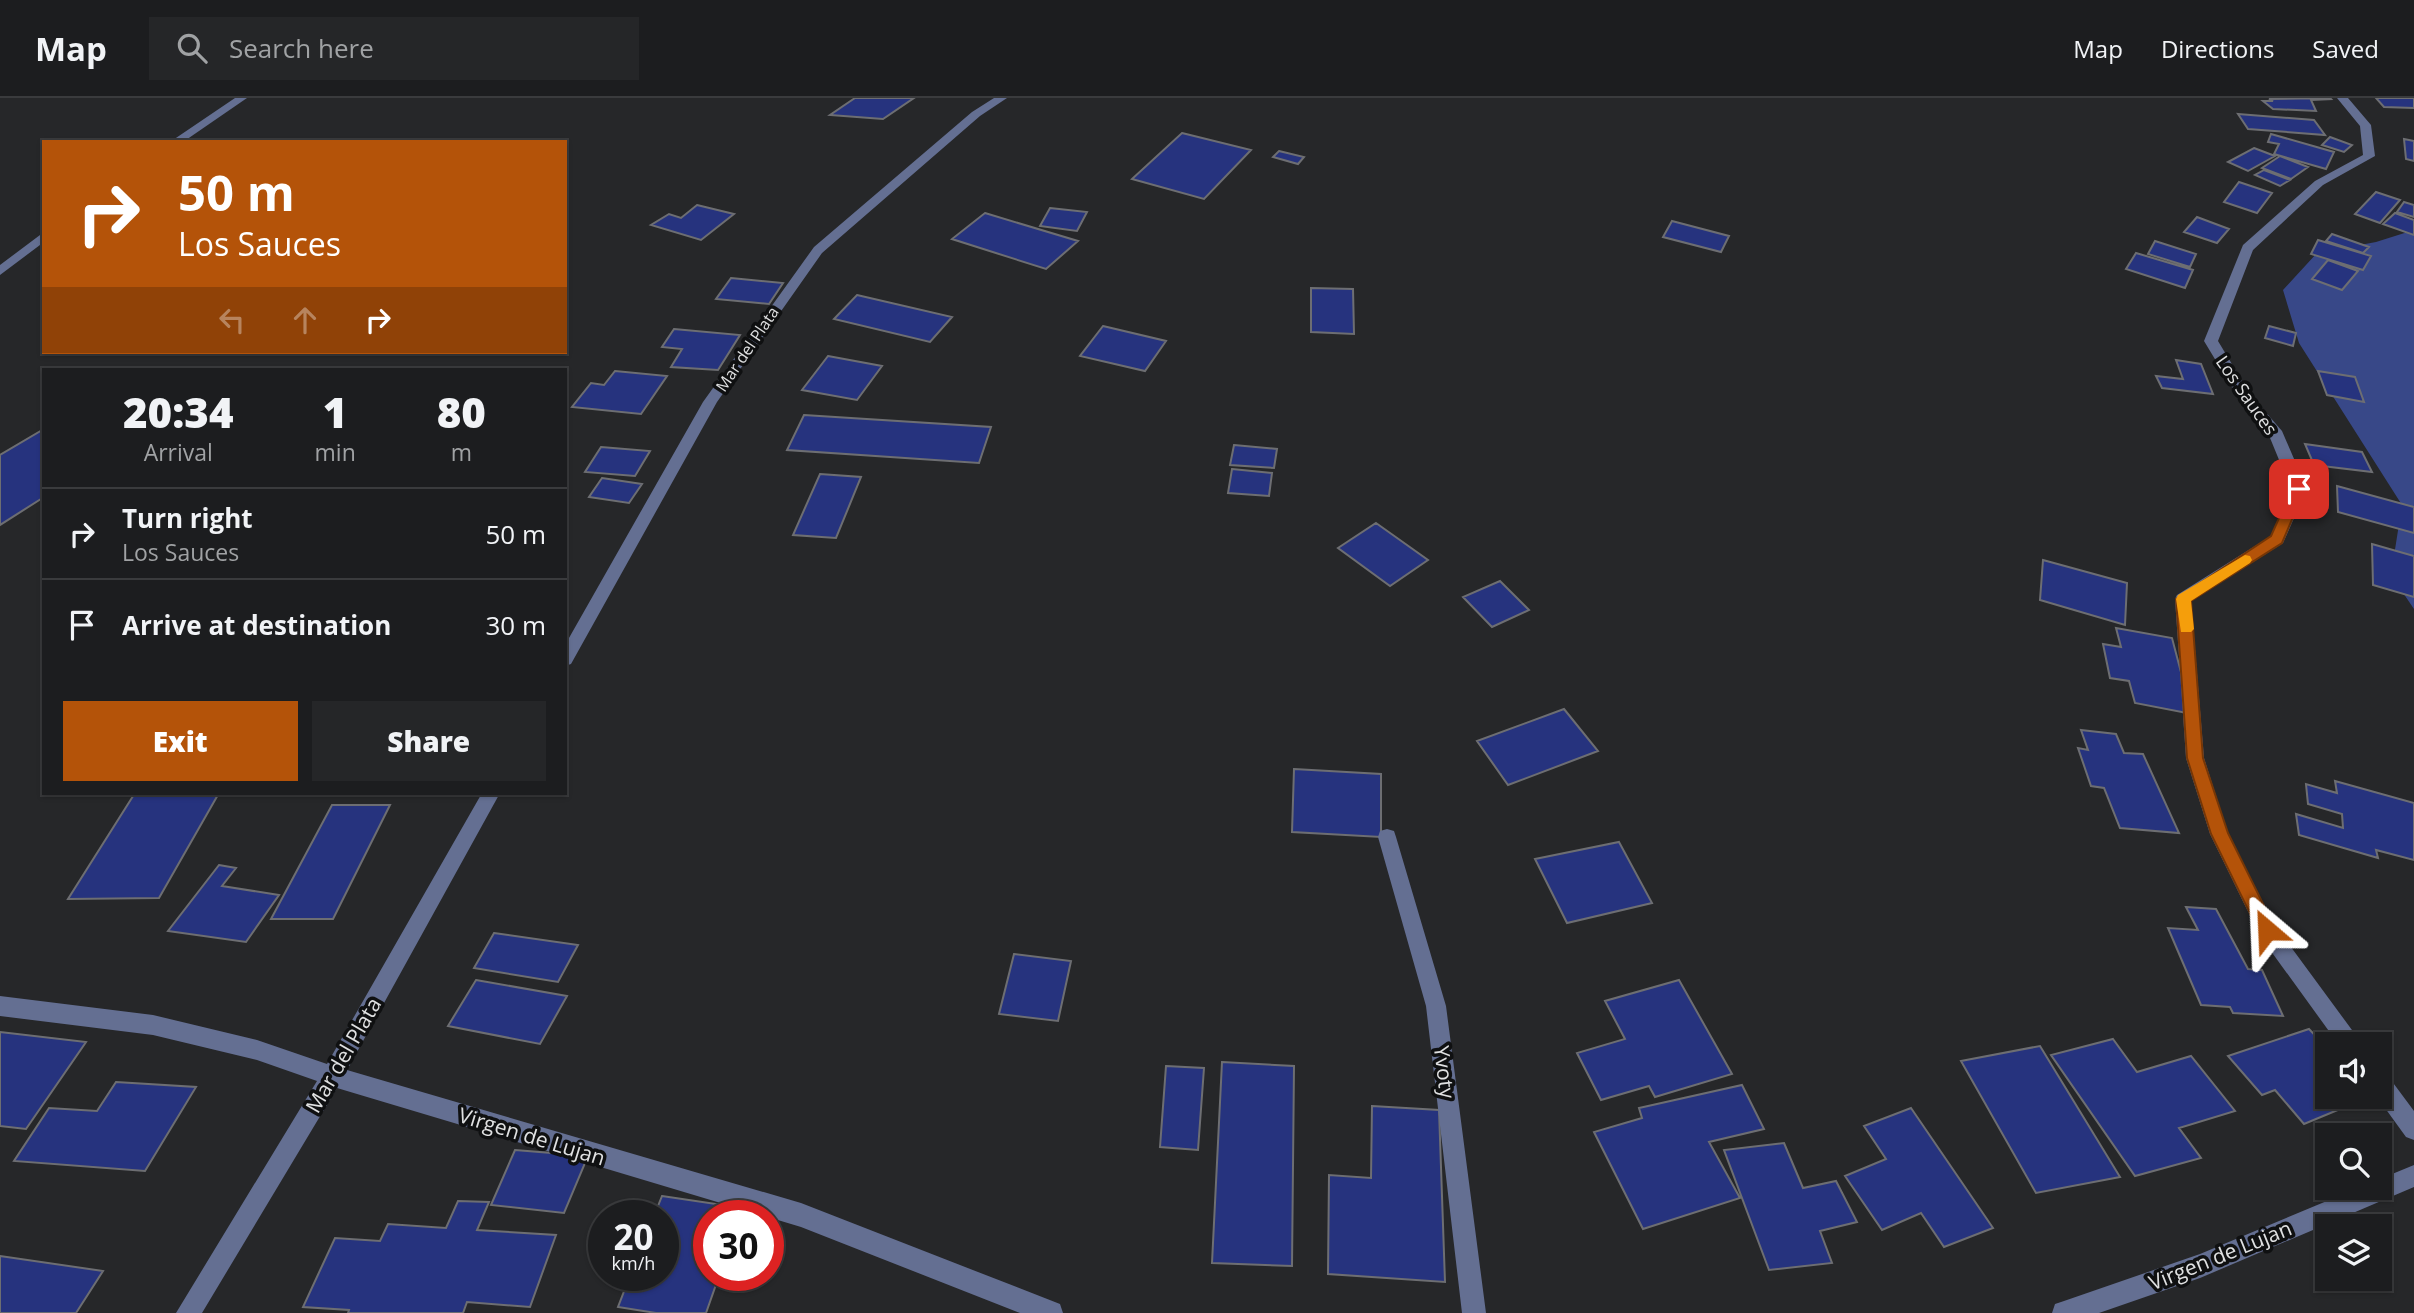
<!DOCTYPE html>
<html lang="en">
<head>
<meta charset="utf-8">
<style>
	:root { --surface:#1c1d1f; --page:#252628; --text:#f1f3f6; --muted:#a0a2a4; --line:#3a3b3d; --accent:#b45309 }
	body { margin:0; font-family:"Open Sans",sans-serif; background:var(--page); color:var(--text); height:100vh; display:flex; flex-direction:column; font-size:26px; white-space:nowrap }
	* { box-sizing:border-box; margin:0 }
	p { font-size:23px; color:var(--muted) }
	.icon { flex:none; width:38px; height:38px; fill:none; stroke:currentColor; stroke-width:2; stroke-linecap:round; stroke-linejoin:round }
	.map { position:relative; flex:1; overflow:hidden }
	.details { position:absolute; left:42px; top:270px; width:525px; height:427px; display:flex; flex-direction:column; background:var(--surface); border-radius:0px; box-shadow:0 2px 5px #0004,0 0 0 2px var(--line) }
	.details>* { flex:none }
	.guide { position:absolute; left:42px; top:42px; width:525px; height:214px; border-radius:0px; box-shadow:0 2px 5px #0004,0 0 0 2px var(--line); background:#b45309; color:#fff; overflow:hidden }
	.controls { position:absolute; left:2315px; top:934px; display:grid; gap:14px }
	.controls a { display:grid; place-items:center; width:77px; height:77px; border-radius:0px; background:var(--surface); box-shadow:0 2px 5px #0004,0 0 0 2px var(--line); font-size:35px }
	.speed { position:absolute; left:588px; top:1102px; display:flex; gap:14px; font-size:35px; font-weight:700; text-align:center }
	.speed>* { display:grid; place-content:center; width:91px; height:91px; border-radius:50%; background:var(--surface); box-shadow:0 2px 5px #0004,0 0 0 2px var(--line); line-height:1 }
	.speed small { font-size:18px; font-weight:400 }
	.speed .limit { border:10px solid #d22; background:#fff; color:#111 }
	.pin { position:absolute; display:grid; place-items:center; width:60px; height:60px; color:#fff; margin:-30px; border-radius:14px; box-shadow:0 4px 10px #0006 }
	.me { position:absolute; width:77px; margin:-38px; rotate:334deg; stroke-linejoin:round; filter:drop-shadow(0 0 5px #0008) }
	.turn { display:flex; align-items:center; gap:24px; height:147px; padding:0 21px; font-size:32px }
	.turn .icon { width:91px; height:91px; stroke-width:2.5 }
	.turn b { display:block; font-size:49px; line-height:60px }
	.lanes { display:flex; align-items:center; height:66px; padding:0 21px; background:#0003; justify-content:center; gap:35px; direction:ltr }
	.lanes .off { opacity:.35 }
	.eta { display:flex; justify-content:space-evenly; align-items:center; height:119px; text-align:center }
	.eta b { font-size:42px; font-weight:800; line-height:49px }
	.cta { display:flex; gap:14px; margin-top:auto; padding:14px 21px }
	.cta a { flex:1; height:80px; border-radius:0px; background:var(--accent); color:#fff; font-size:28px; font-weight:800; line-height:80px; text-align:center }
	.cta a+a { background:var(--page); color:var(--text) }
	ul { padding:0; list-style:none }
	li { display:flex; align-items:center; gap:21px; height:91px; padding:0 21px; border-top:2px solid var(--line) }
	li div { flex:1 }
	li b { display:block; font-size:26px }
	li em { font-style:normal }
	header { display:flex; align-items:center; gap:42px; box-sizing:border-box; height:98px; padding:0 35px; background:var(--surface); border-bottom:2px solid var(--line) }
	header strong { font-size:33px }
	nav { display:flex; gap:38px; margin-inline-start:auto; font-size:24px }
	.search { width:490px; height:63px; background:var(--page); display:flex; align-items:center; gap:18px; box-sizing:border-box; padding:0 24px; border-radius:0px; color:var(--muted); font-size:26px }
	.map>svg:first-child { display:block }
	.green { fill:#384888 }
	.building { fill:#26337e; stroke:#6d6e72; stroke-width:2 }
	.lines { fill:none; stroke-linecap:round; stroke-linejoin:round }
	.minor { fill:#646f92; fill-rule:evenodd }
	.route { fill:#b45309; stroke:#753606; stroke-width:2 }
	.slow { fill:#f59e0b }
	.labels { text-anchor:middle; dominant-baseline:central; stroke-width:7; stroke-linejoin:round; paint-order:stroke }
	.far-street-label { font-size:16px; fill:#e0e1e2; stroke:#0f1011 }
	.street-label { font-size:18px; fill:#e0e1e2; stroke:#0f1011 }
	.near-street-label { font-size:21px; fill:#e0e1e2; stroke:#0f1011 }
</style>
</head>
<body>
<header>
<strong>Map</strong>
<div class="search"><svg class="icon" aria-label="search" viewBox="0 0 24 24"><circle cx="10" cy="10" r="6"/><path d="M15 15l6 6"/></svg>Search here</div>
<nav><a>Map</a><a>Directions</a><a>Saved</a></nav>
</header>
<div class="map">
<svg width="2414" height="1215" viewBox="0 0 2414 1215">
	<rect width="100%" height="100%" fill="#262729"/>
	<path class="green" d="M2414 132V511L2391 477 2402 407 2299 245 2283 192 2317 155 2376 144Z"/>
	<path class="building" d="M855 0H914L883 21 830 17Z
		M2376 0H2414V10L2384 9Z
		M2269 1 2330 0 2331 1 2311 2 2316 13 2273 11 2263 3H2273Z
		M2238 16 2314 22 2325 37 2248 31Z
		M1182 35 1251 52 1204 101 1132 81Z
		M2271 36 2334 54 2326 71 2274 56 2279 46 2268 44Z
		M2330 39 2352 47 2344 54 2322 47Z
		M2404 41 2414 43V63L2406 61Z
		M2254 50 2275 58 2248 73 2228 64Z
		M1279 53 1304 59 1298 66 1273 59Z
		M2280 58 2308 69 2291 81 2262 70Z
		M2264 72 2290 82 2280 88 2255 77Z
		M2239 84 2272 95 2257 115 2224 104Z
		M2376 94 2400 102 2380 125 2355 116Z
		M2404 104 2414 107V119L2397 114Z
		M697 107 734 116 701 142 651 127 669 116 681 120Z
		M1050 110 1087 114 1077 133 1040 128Z
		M985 115 1078 143 1046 171 952 141Z
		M2395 115 2414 122V137L2383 126Z
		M2197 119 2229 131 2217 145 2184 134Z
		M1672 123 1729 138 1721 154 1663 139Z
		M2332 136 2369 149 2363 155 2326 143Z
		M2318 142 2371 158 2363 172 2311 156Z
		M2155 143 2196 156 2190 169 2148 156Z
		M2136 155 2193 172 2185 190 2126 171Z
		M2328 162 2358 173 2342 192 2312 181Z
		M731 180 783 185 769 206 716 201Z
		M1311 190 1353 191 1354 236 1311 234Z
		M857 197 952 219 930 244 834 221Z
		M1103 228 1166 243 1145 273 1080 258Z
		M2269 228 2296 235 2293 248 2265 240Z
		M674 231 740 237 718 272 671 269 682 251 662 249Z
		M828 258 882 268 857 302 802 292Z
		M2176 262 2201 266 2213 296 2162 290 2156 278 2183 281Z
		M615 273 667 278 641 316 572 309 591 285 604 287Z
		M2318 273 2355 279 2364 304 2327 297Z
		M804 317 991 329 979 365 787 352Z
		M44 331V399L0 427V357Z
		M2305 346 2362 354 2372 374 2314 367Z
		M1234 347 1277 351 1274 370 1230 367Z
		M601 349 650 353 635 378 585 374Z
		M1232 371 1272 375 1269 398 1228 395Z
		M820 376 861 379 836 440 793 437Z
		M602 380 642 386 629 405 589 399Z
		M2337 388 2414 409V435L2338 414Z
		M1376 425 1428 462 1390 488 1338 450Z
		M2372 446 2414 458V499L2373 487Z
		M2043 462 2127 485 2125 527 2040 502Z
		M1500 483 1529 512 1492 529 1463 499Z
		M2116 530 2172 540 2192 616 2135 605 2129 583 2110 580 2103 546 2121 549Z
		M1564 611 1598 653 1508 687 1477 643Z
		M2081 632 2116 636 2124 655 2143 656 2179 735 2120 730 2104 690 2091 688 2078 650 2088 652Z
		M1294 671 1381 676V739L1292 734Z
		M2335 683 2414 705V762L2376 752 2378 760 2299 737 2296 716 2343 730 2342 716 2308 706 2306 686 2337 695Z
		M135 695H219L159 800 68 801Z
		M332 707H390L333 821H271Z
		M1619 744 1652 805 1567 825 1535 761Z
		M219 767 236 770 222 788 279 797 246 844 168 833Z
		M2186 809 2216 811 2248 871 2262 872 2283 918 2233 915 2230 909 2201 907 2168 830 2198 832Z
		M494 835 578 847 558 884 474 870Z
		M1014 856 1071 863 1058 923 999 916Z
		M476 882 567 898 540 946 448 928Z
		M1679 882 1732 976 1655 999 1649 988 1601 1002 1577 955 1625 941 1605 903Z
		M2309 931 2328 951V999H2369L2304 1026 2275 992 2262 997 2228 958Z
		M0 934 86 944 26 1031 0 1028Z
		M2113 941 2137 974 2191 958 2235 1013 2179 1030 2201 1060 2135 1078 2051 957Z
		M2040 948 2120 1079 2036 1095 1961 963Z
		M1222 964 1294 968 1292 1168 1212 1165Z
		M1166 968 1204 970 1198 1052 1160 1049Z
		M116 984 196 989 145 1073 14 1063 49 1010 97 1013Z
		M1742 987 1764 1031 1709 1044 1740 1100 1643 1131 1594 1034 1642 1020 1639 1010Z
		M1372 1008 1439 1012 1445 1184 1328 1176 1329 1077 1371 1080Z
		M1911 1010 1993 1130 1944 1149 1921 1115 1882 1132 1845 1078 1886 1061 1864 1028Z
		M1784 1045 1803 1090 1836 1083 1857 1124 1820 1133 1832 1165 1769 1172 1724 1052Z
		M515 1052 588 1058 564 1115 491 1107Z
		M662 1098 743 1110 740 1118H709V1178H719L706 1215H656L618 1209 630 1178H663V1118H654Z
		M458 1103 489 1104 477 1132 556 1137 530 1209 467 1204 463 1215H348L349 1212 303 1209 335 1140 380 1143 388 1126 446 1130Z
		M0 1158 103 1173 76 1215H0Z"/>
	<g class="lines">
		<path class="minor" d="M235 0H247L183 44H170Z
			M994 0H1007L980 18 822 155 717 304 571 566 565 568V547L703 304 814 149 972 14Z
			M2337 0H2348L2371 27 2375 58 2323 87 2253 152 2218 243 2250 296 2282 333 2307 391 2283 445 2191 503 2204 660 2228 736 2274 826 2363 947H2339L2260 838 2210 736 2186 660 2175 501 2177 497 2271 438 2291 391 2268 335 2239 301 2204 243 2243 147 2315 83 2363 57 2360 28Z
			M44 134V144L0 177V167Z
			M482 695H500L347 972 801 1105 1060 1206 1063 1215H1020L801 1129 337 990 202 1215H176L317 983 257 962 153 937 0 918V898L153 917 257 942 327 966Z
			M1387 731 1394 733 1396 739 1446 908 1486 1215H1462L1426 908 1378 739 1380 733Z
			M2380 975 2388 978 2414 1013V1042L2406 1039 2377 999H2380Z
			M2414 1067V1089L2200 1180 2099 1215H2052L2055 1206 2064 1203 2200 1156 2358 1090H2380V1081Z"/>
	</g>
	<path class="route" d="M2299 386 2305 391 2282 445 2191 503 2203 660 2228 735 2276 832 2274 838 2267 840 2261 838 2211 736 2187 660 2176 501 2271 438 2292 391Z"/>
	<path class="slow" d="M2245 457 2250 458 2252 462 2250 465 2191 503 2194 531 2191 534H2181L2176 501 2178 497Z"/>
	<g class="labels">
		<g class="far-street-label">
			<text transform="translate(747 251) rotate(-56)">Mar del Plata</text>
		</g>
		<g class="street-label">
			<text transform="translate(2247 297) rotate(55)">Los Sauces</text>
		</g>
		<g class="near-street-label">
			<text transform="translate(343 957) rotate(-60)">Mar del Plata</text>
			<text transform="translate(1445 974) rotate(83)">Yvoty</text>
			<text transform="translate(532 1038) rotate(17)">Virgen de Lujan</text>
			<text transform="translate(2220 1157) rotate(-22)">Virgen de Lujan</text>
		</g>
	</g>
</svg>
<div class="controls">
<a><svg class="icon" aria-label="sound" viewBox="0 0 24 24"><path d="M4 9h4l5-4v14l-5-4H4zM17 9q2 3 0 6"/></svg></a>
<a><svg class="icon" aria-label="search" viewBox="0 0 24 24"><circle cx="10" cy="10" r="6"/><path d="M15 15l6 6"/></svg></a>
<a><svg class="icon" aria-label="layers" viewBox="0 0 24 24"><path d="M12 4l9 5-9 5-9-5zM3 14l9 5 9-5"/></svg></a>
</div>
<div class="speed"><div>20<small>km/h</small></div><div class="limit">30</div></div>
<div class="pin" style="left:2299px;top:391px;background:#d93025"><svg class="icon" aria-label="arrive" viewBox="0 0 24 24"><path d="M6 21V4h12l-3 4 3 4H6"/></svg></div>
<svg class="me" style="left:2267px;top:832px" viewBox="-20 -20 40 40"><path d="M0-17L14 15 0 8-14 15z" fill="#b45309" stroke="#fff" stroke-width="4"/></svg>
<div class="guide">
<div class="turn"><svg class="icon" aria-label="right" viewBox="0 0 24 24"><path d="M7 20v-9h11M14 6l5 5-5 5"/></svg><div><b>50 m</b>Los Sauces</div></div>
<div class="lanes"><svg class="icon off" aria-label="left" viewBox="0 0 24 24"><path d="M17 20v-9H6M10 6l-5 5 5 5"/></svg><svg class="icon off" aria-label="ahead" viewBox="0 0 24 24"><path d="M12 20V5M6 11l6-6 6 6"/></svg><svg class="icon" aria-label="right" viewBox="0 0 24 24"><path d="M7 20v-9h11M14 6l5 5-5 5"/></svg></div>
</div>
<section class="details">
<div class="eta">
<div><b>20:34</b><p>Arrival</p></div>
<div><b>1</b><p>min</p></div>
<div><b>80</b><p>m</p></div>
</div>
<ul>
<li><svg class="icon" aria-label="right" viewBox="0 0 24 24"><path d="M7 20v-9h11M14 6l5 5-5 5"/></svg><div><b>Turn right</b><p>Los Sauces</p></div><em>50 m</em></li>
<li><svg class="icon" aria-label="arrive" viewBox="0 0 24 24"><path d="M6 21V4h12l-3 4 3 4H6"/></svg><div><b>Arrive at destination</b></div><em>30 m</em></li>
</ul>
<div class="cta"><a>Exit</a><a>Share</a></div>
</section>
</div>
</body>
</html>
